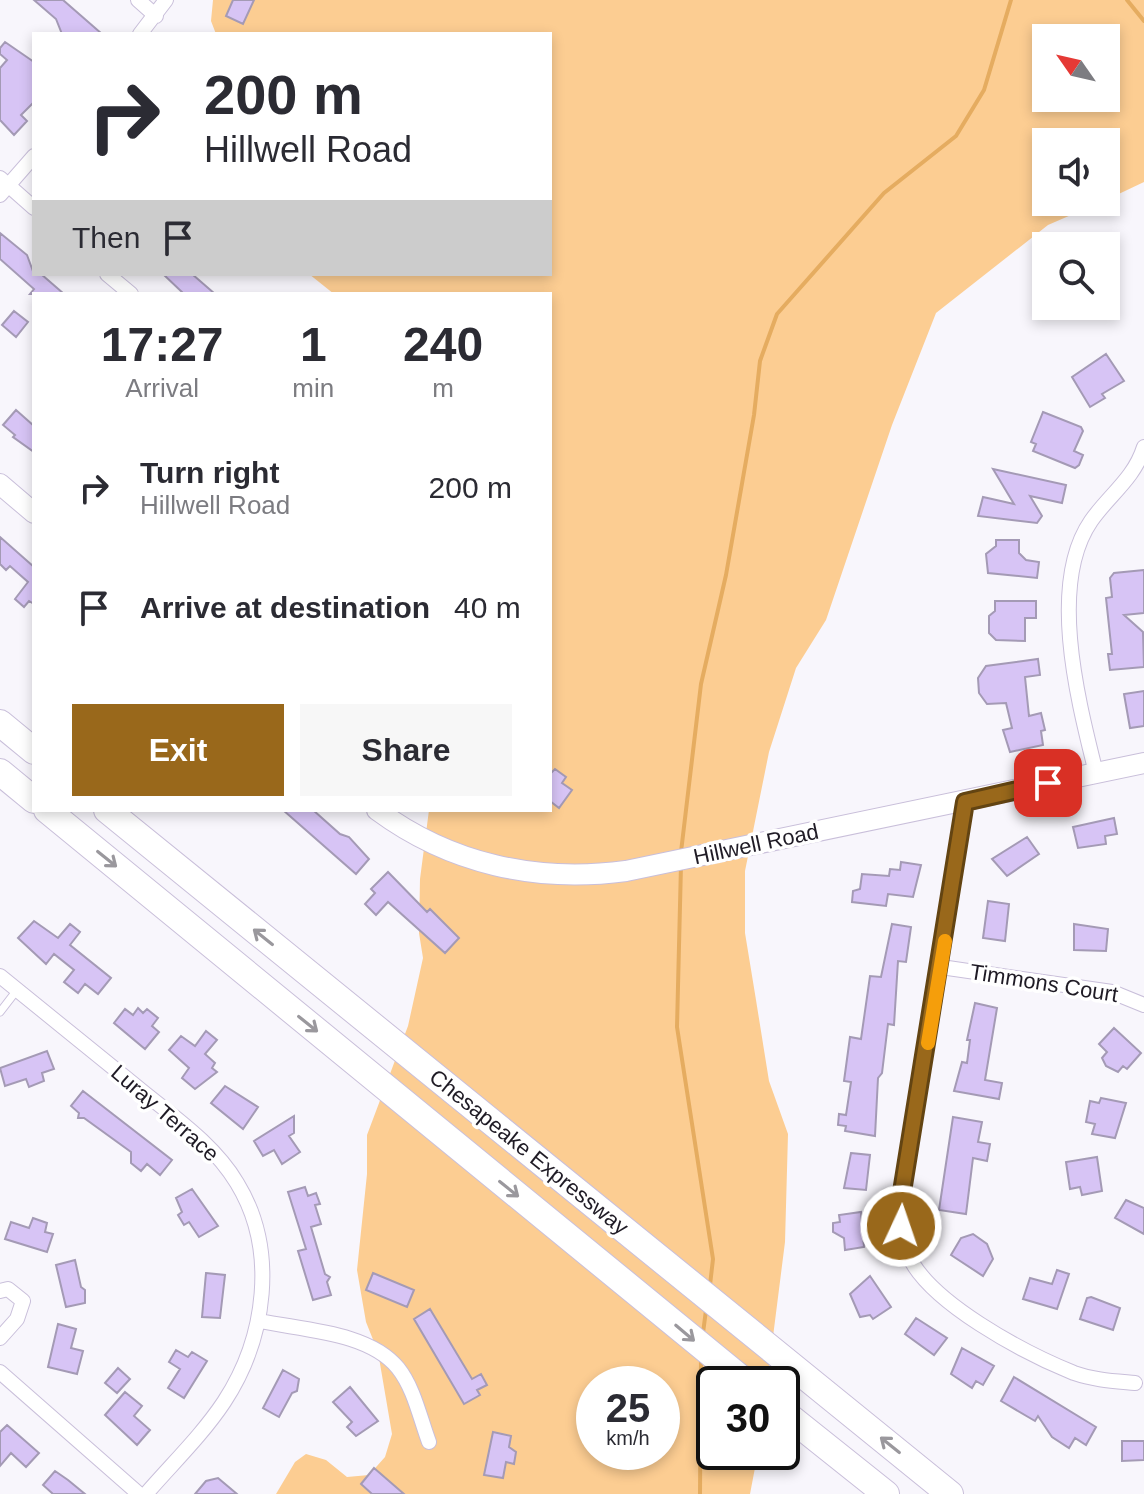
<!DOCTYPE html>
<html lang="en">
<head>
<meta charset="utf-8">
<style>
	:root { --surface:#fff; --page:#f7f7f7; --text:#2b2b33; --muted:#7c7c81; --accent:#99681b }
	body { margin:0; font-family:Helvetica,sans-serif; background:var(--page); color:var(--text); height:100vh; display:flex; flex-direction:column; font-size:30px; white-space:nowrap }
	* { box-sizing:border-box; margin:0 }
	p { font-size:26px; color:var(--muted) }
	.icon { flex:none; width:44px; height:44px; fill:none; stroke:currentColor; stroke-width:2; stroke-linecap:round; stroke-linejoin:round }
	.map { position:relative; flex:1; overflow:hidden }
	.details { position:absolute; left:32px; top:292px; width:520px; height:520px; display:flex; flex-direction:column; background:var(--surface); border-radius:0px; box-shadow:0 4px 12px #0003 }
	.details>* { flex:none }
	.top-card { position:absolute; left:32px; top:32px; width:520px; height:244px; border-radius:0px; box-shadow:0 4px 12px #0003; background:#fff; color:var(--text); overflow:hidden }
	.needle { width:52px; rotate:304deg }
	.fabs { position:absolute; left:1032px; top:24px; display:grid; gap:16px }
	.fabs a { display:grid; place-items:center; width:88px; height:88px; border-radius:0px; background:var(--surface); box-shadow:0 4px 12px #0003; font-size:40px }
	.speed { position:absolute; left:576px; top:1366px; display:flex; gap:16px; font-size:40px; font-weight:700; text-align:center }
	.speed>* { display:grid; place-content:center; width:104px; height:104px; border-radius:50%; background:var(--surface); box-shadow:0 4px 12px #0003; line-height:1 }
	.speed small { font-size:20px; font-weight:400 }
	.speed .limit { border:4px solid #111; border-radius:12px; background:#fff; color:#111 }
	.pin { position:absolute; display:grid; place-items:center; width:68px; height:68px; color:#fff; margin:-34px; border-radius:16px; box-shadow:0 4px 12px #0006 }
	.me { position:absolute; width:88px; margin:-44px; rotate:3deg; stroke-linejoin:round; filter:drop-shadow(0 0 6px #0008) }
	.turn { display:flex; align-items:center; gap:28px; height:168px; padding:0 40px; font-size:36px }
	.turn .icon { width:104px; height:104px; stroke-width:2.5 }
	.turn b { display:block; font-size:56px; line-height:68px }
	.then { display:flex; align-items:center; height:76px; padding:0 40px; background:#0003; gap:16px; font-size:30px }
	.eta { display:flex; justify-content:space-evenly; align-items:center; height:136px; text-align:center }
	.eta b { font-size:48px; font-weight:700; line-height:56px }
	.button { display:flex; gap:16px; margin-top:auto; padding:16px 40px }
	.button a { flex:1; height:92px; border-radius:0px; background:var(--accent); color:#fff; font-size:32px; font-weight:700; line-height:92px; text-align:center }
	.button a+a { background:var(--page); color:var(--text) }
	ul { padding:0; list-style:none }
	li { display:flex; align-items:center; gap:24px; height:120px; padding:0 40px }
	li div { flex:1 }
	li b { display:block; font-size:30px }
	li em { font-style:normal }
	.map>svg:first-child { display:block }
	.green { fill:#fccd92; fill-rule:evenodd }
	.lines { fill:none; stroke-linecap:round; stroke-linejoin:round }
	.stream { stroke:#e5ac60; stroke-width:4 }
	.building { fill:#d7c4f5; stroke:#a49ab5; stroke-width:2 }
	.lane-casing { stroke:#c9bfda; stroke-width:9 }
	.street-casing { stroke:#c9bfda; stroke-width:16 }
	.secondary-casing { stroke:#c9bfda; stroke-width:22 }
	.highway-casing { stroke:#c9bfda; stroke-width:28 }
	.lane { stroke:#fff; stroke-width:7 }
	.street { stroke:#fff; stroke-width:14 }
	.secondary { stroke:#fff; stroke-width:20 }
	.highway { stroke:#fff; stroke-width:26 }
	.oneway { stroke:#9a989d }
	.route-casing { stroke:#634412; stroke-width:20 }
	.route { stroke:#99681b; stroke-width:14 }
	.slow { stroke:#f59e0b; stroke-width:14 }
	.labels { text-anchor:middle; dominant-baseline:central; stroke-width:7; stroke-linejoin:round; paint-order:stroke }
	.street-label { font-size:22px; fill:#1f1b25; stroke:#fff }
</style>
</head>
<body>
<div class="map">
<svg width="1144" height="1494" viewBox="0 0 1144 1494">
	<rect width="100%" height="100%" fill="#f8f6fc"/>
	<path class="green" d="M213 0H1144V182L1106 200V142H1046V202H1101L1048 225 936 313 892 425 826 620 796 668 769 752 745 871V933L756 1000 769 1081 788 1134 785 1242 767 1384H714V1452H758L750 1494H276L295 1462 306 1454 326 1460 347 1477 369 1475 385 1457 392 1434 378 1352 366 1322 357 1270 367 1174V1135L408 1026 423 958 419 933 420 879 429 810H550V294H334L309 274H550V34H216L211 21ZM1046 38H1106V98H1046ZM594 1384H662V1452H594Z"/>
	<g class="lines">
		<path class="stream" d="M1127 0 1144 21
			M681 852 701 684 726 575 754 415 760 361 777 314 884 193 956 136 984 90 1011 0
			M681 865 677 1027 713 1259 710 1285
			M703 1333 706 1310
			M700 1494 701 1357"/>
	</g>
	<path class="building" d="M34 0H63L102 34H62L56 19Z
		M233 0H254L243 24 226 16Z
		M5 42 34 62V102L21 115 27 121 14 135 0 120V68L7 60 0 54V48Z
		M0 233 27 255 34 274H41L64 294H30L34 289 0 259Z
		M163 274H192L215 294H184Z
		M14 311 28 322 16 337 2 325Z
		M1106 354 1124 381 1102 394 1105 398 1090 407 1072 377Z
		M16 410 34 426V452L13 437 15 435 3 425Z
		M1043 412 1081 427 1083 431 1074 451 1083 455 1079 465 1075 468 1033 451 1036 444 1031 442Z
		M993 469 1066 485 1062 503 1030 496 1042 516 1037 523 978 516 983 497 1014 504Z
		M0 537 34 567V604L29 601 24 607 15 599 28 582 10 566 6 570 0 564Z
		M996 540H1019V553L1026 560 1039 562 1037 578 988 573 986 554 996 546Z
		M1144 570V613L1124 615 1143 632 1144 667 1110 670 1108 654H1112L1106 598 1112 597 1110 578 1114 573Z
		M995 601H1036V618H1025V641L996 640 989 633V616L995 611Z
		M1038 659 1040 675 1025 677 1029 716 1041 713 1045 730 1041 731 1043 745 1010 752 1003 730 1012 728 1006 703 987 704 979 693 978 678 986 666Z
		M1144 691V726L1130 728 1124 694Z
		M555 769 566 777 562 783 572 790 559 808 550 801V774Z
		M283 810H313L340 834 349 837 369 859 356 874Z
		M1114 818 1117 834 1105 836 1106 844 1078 848 1073 827Z
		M1027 837 1039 854 1007 876 992 859Z
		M901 862 921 865 913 897 888 894 886 906 852 902 853 891 860 889 862 874 889 876 890 869 900 870Z
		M388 872 427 912 430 909 459 938 445 953 388 902 376 915 365 904 375 893 371 889Z
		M988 901 1009 904 1005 941 983 938Z
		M34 921 58 938 70 924 80 932 70 945 111 978 98 994 85 984 78 993 64 982 74 970 54 954 46 964 18 938Z
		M892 924 911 927 906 962 898 961 894 1025 888 1024 882 1073 878 1078 875 1136 845 1131 846 1126 838 1125 839 1114 846 1115 851 1082 844 1081 850 1037 861 1039 870 976 881 977Z
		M1074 924 1108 929 1106 951 1074 950Z
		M975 1003 997 1008 985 1080 1002 1083 999 1099 954 1091 962 1062 967 1063 970 1040H967Z
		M138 1008 143 1013 147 1009 158 1018 152 1026 159 1032 145 1049 114 1023 125 1009 133 1015Z
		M1114 1028 1141 1053 1127 1069 1123 1066 1118 1072 1106 1066 1102 1058 1107 1052 1099 1044Z
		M206 1031 217 1040 205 1054 215 1063 212 1068 217 1072 195 1089 182 1078 189 1068 169 1050 181 1036 195 1046Z
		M47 1051 54 1069 42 1073 44 1081 29 1087 26 1079 5 1086 0 1068Z
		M225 1086 258 1107 243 1129 211 1103Z
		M83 1091 172 1160 160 1175 147 1164 141 1171 131 1163V1152L84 1118H78L79 1113 71 1106Z
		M1101 1098 1126 1103 1115 1138 1092 1134 1095 1124 1086 1122 1090 1101 1099 1103Z
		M294 1116V1133L289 1136 300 1152 282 1164 274 1150 263 1156 254 1141Z
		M953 1117 982 1122 978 1142 990 1144 987 1161 973 1158 966 1214 939 1210Z
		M851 1153 870 1155 866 1190 844 1188Z
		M1097 1157 1102 1191 1082 1195 1080 1187 1070 1189 1066 1162Z
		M305 1187 308 1196 316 1193 320 1204 315 1205 321 1224 311 1227 325 1274 330 1277 327 1282 331 1295 313 1300 298 1251 306 1249 288 1192Z
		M192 1189 218 1226 199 1237 189 1222 184 1225 178 1215 182 1212 176 1198Z
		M1126 1200 1144 1208V1234L1115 1218Z
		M861 1212 864 1247 845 1250 844 1238 833 1232V1223L840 1222 839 1215Z
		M33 1218 47 1223 45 1232 53 1234 47 1252 5 1239 11 1222 29 1228Z
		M973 1234 987 1244 993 1259 983 1276 951 1255 961 1238Z
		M75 1260 81 1287 85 1290V1303L66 1307 56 1265Z
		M1057 1270 1069 1274 1057 1309 1023 1299 1030 1278 1052 1284Z
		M206 1273 225 1275 220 1318 202 1317Z
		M373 1273 414 1290 407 1307 366 1290Z
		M870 1276 891 1307 873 1319 870 1315 860 1317 850 1294Z
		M1091 1297 1120 1308 1113 1330 1080 1319 1087 1298Z
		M430 1309 472 1379 481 1374 487 1385 477 1390 480 1395 464 1404 414 1319Z
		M916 1318 947 1338 934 1355 905 1334Z
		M58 1324 76 1329 71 1348 83 1351 77 1374 48 1367Z
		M962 1348 994 1366 983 1385 976 1381 972 1388 951 1374Z
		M176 1350 188 1357 192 1352 207 1361 184 1398 168 1388 180 1369 169 1362Z
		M118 1368 130 1379 117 1393 105 1383Z
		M283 1370 299 1379 297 1391 292 1393 279 1417 263 1408Z
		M1014 1377 1096 1427 1086 1445 1075 1438 1069 1448 1052 1437 1038 1416 1035 1421 1001 1401Z
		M350 1387 378 1421 356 1436 347 1427 352 1422 333 1402Z
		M125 1392 142 1406 134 1416 150 1430 137 1445 105 1415Z
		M7 1425 39 1453 26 1467 11 1453 0 1466V1432Z
		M493 1432 511 1436 509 1447 516 1452 514 1464 506 1462 503 1478 484 1475Z
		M1122 1441H1144V1460L1122 1461Z
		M374 1468 404 1494H372L361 1484Z
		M55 1471 68 1480 85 1494H53L43 1485Z
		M218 1478 237 1494H195L206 1481Z"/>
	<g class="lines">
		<defs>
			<path id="lane" d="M0 1012 17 990"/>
			<path id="street" d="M138 0 156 16
				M140 34 166 0
				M0 178 34 208
				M0 195 34 156
				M107 274 131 294
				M1096 773C1079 704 1047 585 1091 521 1109 495 1134 479 1144 447
				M965 802 900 1204C901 1220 901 1237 907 1252 926 1302 1027 1354 1074 1373 1094 1380 1114 1381 1135 1383
				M941 967 1112 992 1144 1005
				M0 976C46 1013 91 1050 137 1087 172 1116 213 1143 237 1183 278 1250 266 1338 224 1402 202 1435 172 1464 146 1494
				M0 1291 8 1289 23 1301 17 1319 0 1338
				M260 1321C302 1330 369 1332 398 1368 414 1388 420 1418 429 1442
				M0 1372 139 1494"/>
			<path id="secondary" d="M0 484 34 513
				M377 810C450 864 536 883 626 871L1144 763"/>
			<path id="highway" d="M0 723 34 751
				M0 772 34 800
				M47 810 748 1384
				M107 810 950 1494
				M782 1411 886 1494"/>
		</defs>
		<use href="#lane" class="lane-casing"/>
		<use href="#street" class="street-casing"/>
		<use href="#secondary" class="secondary-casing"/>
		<use href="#highway" class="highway-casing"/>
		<use href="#lane" class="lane"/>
		<use href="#street" class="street"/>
		<use href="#secondary" class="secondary"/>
		<use href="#highway" class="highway"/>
	</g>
	<defs><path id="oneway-shaft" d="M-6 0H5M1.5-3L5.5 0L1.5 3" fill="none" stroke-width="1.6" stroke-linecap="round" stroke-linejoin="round" transform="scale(2)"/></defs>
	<g class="oneway">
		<use href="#oneway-shaft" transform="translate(107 859) rotate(39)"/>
		<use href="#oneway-shaft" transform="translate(263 937) rotate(-141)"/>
		<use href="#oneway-shaft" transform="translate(308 1024) rotate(39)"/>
		<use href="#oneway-shaft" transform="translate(509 1189) rotate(39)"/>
		<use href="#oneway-shaft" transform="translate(685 1333) rotate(40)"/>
		<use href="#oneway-shaft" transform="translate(890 1445) rotate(-141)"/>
	</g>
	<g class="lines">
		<defs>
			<path id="route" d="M901 1226 900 1204 965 802 1048 783"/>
		</defs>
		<use href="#route" class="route-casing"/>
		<use href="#route" class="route"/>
		<path class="slow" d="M928 1043 945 941"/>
	</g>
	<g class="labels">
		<g class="street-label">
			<text transform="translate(756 844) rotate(-12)">Hillwell Road</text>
			<text transform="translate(1044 983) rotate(9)">Timmons Court</text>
			<text transform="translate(165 1113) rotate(41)">Luray Terrace</text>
			<text transform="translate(529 1152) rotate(39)">Chesapeake Expressway</text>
		</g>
	</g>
</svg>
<div class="fabs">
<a><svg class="needle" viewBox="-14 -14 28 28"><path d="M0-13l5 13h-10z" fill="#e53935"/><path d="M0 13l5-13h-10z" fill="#7c7c81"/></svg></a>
<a><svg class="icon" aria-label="sound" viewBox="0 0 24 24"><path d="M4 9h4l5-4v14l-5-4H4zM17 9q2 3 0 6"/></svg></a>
<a><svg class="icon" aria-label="search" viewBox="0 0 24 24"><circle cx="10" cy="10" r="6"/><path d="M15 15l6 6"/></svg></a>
</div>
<div class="speed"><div>25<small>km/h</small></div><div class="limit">30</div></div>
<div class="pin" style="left:1048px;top:783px;background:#d93025"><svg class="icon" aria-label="arrive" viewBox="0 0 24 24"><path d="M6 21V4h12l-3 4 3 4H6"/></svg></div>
<svg class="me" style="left:901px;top:1226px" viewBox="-20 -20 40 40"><circle r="17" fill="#99681b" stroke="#fff" stroke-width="3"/><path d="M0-11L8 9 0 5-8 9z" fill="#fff"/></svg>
<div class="top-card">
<div class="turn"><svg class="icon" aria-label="right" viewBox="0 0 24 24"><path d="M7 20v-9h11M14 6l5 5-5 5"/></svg><div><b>200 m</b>Hillwell Road</div></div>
<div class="then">Then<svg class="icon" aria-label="arrive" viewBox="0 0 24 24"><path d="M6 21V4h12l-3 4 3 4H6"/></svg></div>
</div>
<section class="details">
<div class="eta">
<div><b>17:27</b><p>Arrival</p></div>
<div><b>1</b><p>min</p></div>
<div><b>240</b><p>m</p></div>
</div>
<ul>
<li><svg class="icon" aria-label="right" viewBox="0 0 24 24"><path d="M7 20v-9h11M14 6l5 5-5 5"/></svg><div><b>Turn right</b><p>Hillwell Road</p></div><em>200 m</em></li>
<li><svg class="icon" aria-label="arrive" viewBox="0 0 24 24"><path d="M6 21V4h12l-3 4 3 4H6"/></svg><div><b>Arrive at destination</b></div><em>40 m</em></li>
</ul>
<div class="button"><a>Exit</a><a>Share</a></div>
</section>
</div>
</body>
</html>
